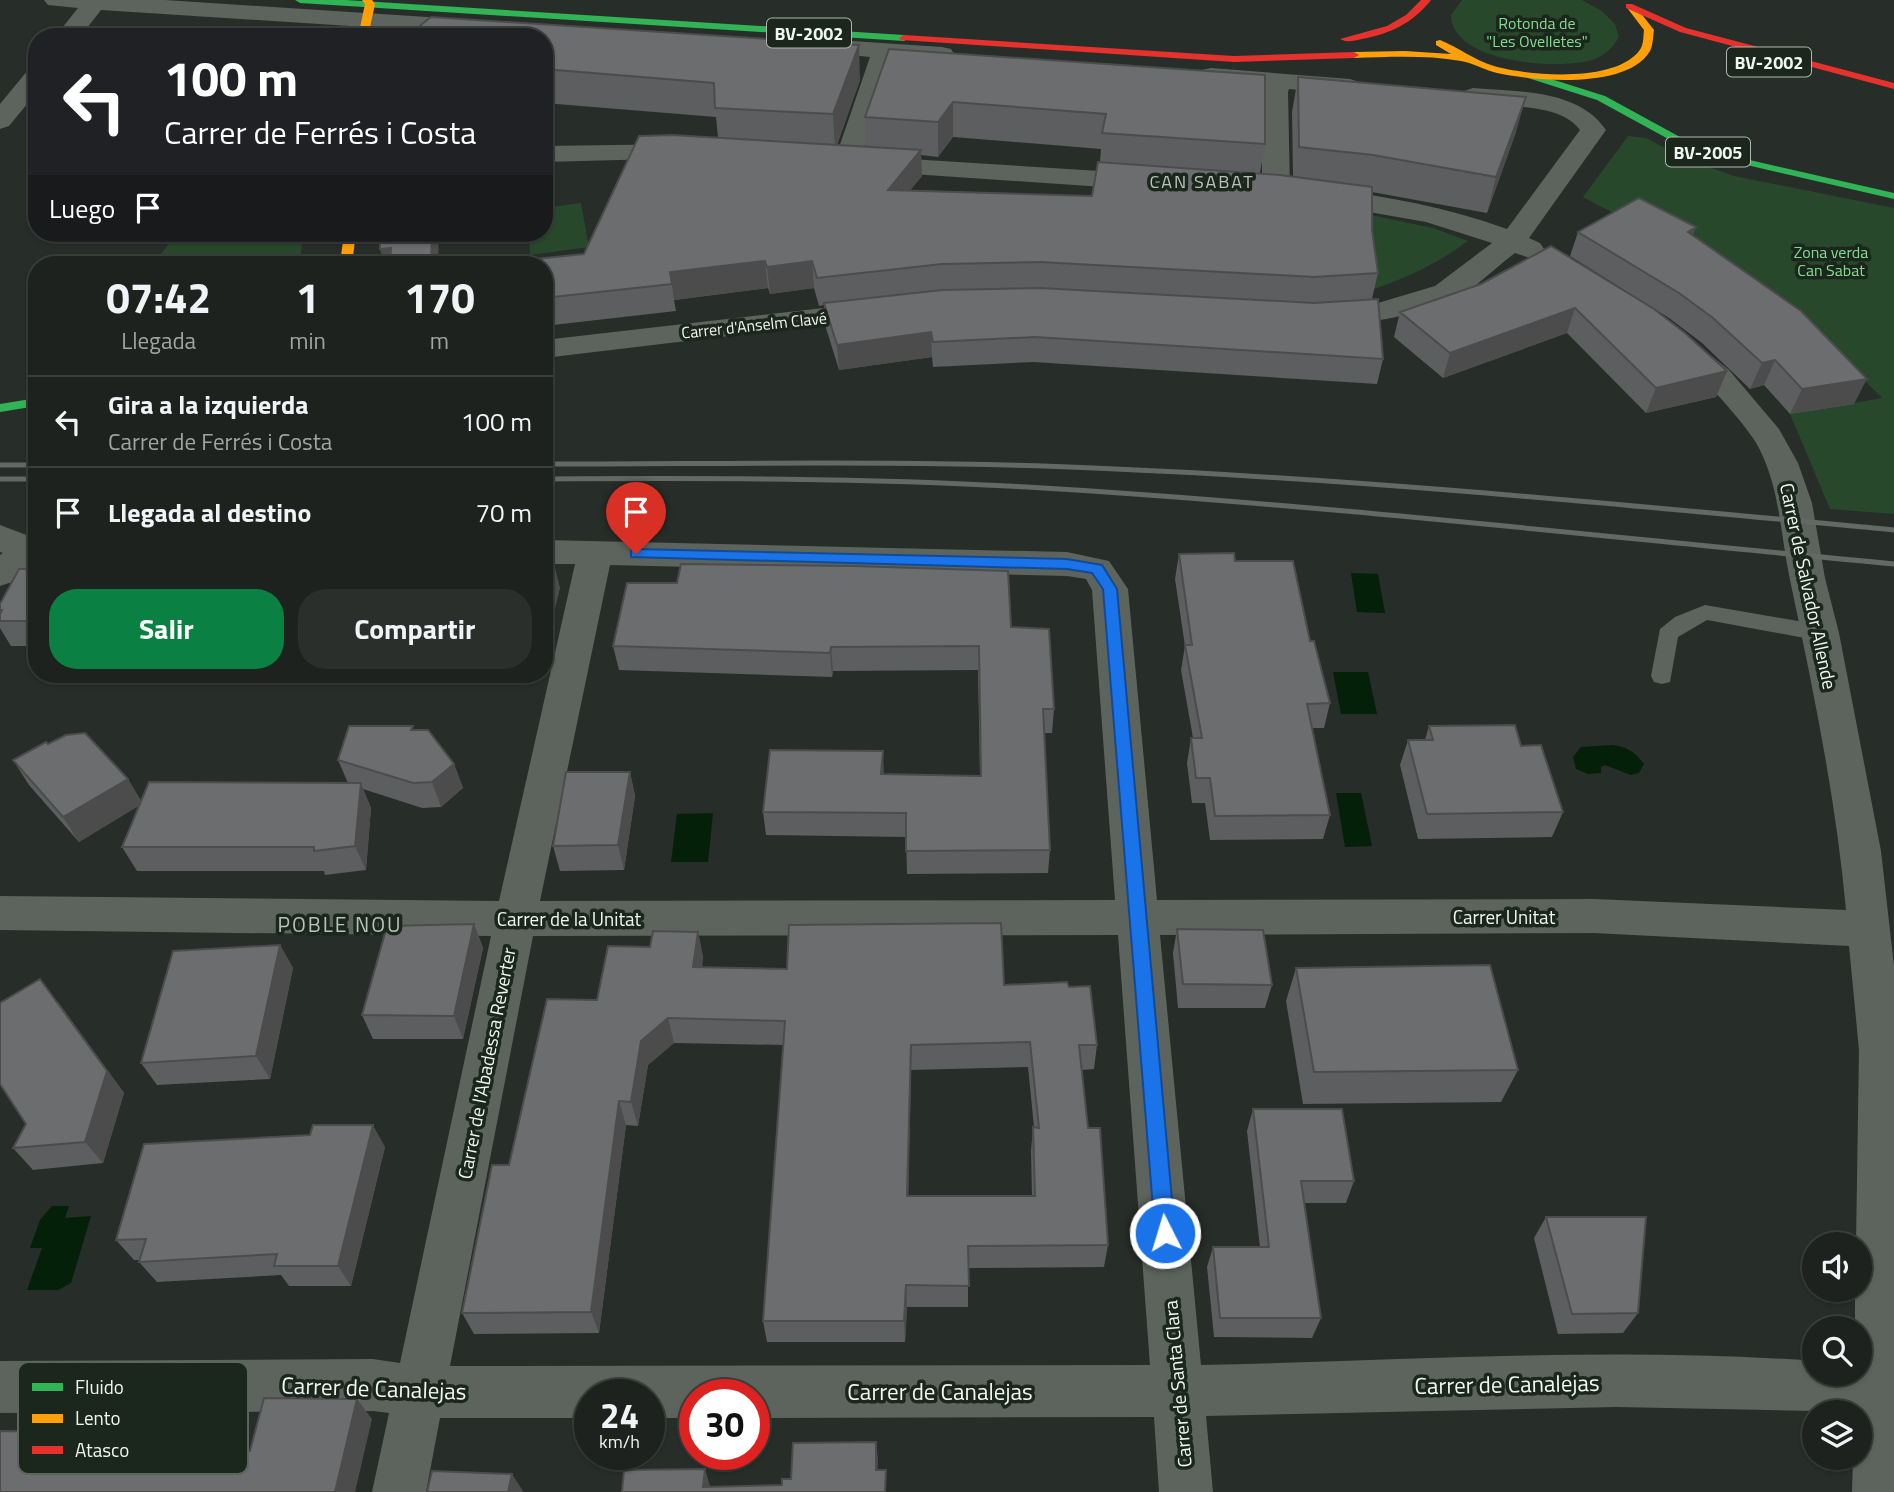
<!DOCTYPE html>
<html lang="es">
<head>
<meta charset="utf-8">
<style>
	:root { --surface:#1d221e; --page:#2a2f2b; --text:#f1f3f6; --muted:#a0a4a4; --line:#3b3f3c; --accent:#0b8043 }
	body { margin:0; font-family:"Titillium Web",sans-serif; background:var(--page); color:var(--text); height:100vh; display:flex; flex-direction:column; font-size:26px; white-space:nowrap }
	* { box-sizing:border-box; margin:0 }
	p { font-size:23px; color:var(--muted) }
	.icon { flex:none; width:38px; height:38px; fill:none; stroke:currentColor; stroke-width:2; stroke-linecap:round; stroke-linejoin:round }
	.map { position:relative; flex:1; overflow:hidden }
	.drawer { position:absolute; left:28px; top:256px; width:525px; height:427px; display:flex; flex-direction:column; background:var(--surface); border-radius:28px; box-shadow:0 2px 5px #0004,0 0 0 2px var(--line) }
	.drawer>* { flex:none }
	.guide { position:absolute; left:28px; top:28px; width:525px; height:214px; border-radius:28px; box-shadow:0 2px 5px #0004,0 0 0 2px var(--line); background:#202124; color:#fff; overflow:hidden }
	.buttons { position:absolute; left:1802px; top:1232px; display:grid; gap:14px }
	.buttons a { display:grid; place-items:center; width:70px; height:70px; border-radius:50%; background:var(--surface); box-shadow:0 2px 5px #0004,0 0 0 2px var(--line); font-size:35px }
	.speed { position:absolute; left:574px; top:1379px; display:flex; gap:14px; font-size:35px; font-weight:700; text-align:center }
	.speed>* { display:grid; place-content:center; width:91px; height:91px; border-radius:50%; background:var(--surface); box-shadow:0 2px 5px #0004,0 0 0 2px var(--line); line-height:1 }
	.speed small { font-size:18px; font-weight:400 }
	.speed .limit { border:10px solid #d22; background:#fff; color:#111 }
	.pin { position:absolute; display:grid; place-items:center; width:60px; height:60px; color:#fff; margin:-72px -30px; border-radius:50% 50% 50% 0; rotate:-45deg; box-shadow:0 0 7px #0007 }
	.pin .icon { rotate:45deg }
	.me { position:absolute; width:77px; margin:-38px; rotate:355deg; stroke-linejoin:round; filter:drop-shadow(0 0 5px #0008) }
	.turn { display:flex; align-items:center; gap:24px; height:147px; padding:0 21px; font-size:32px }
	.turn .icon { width:91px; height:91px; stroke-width:2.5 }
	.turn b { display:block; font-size:49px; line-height:60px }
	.then { display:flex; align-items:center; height:66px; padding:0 21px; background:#0003; gap:14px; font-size:26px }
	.eta { display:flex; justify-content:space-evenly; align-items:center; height:119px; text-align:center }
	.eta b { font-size:42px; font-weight:700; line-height:49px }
	.button { display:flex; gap:14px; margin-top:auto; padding:14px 21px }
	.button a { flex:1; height:80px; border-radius:28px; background:var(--accent); color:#fff; font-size:28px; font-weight:700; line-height:80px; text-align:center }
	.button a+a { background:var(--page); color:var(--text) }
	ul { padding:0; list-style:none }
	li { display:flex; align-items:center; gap:21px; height:91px; padding:0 21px; border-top:2px solid var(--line) }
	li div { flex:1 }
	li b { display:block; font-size:26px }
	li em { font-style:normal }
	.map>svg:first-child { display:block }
	.green { fill:#28482c }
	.water { fill:#042008 }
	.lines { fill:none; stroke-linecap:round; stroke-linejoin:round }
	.lane { fill:#5d645d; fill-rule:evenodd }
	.street { fill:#5d645d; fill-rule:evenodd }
	.fast { fill:#30b455; fill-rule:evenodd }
	.slow { fill:#ff9f0a; fill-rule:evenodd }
	.jam { fill:#e5322d; fill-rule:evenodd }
	.rail { stroke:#636964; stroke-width:5 }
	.wall { fill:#5d5e5f; fill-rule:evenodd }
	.shaded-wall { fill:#4c4c4d }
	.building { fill:#6c6d6e; stroke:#4c4c4d; stroke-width:2; fill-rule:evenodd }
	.route { fill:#1a73e8; stroke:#114b97; stroke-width:2 }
	.labels { text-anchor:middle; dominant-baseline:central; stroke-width:7; stroke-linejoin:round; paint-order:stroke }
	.far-park-label { font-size:16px; fill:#82db8f; stroke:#1b261c }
	.far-street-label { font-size:16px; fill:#eff7ef; stroke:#1b261c }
	.shield { fill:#1b261c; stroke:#afb8b0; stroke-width:2 }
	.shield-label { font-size:18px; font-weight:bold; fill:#eff7ef }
	.far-neighbourhood-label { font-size:18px; letter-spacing:2px; fill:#b5c4b6; stroke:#1b261c }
	.street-label { font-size:19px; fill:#eff7ef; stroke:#1b261c }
	.neighbourhood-label { font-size:21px; letter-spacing:2px; fill:#b5c4b6; stroke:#1b261c }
	.near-street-label { font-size:23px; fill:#eff7ef; stroke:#1b261c }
	.key { fill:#1b261c; stroke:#5b655b; stroke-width:2 }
	.key-label { font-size:19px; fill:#eff7ef }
</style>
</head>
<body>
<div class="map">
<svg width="1894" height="1492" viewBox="0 0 1894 1492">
	<rect width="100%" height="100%" fill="#272d28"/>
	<path class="green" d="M1462 0H1582L1602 11 1615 24 1619 37C1613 47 1607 54 1595 59 1562 71 1452 64 1451 15Z
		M1628 136 1646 138 1684 158 1734 176 1894 208V514L1830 509 1790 414 1882 398 1803 319 1687 252 1583 197Z
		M581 203 589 247 530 255 529 233H544V208Z
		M1366 214 1433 228 1468 241C1437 264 1407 278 1371 290Z
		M200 233H303L300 264H153L172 240Z"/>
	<path class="water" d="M1351 573 1378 574 1385 613 1357 612Z
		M1333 672H1368L1377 714H1341Z
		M1612 745C1627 747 1634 751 1644 764L1639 773 1631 775 1605 765 1601 767V773L1588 774 1576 769 1573 757 1581 747Z
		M1336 793H1361L1372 846 1345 847Z
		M713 813 708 862H671L677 814Z
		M52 1206H69L65 1218 91 1216 71 1283 58 1290H27L42 1248H30L40 1220Z"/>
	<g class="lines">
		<path class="lane" d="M1705 605 1821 625 1829 628 1832 633 1829 638 1821 641 1707 620 1678 637 1670 682 1662 684 1654 682 1651 676 1660 629 1675 617Z"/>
		<path class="street" d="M44 0H165L473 20 481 22 485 27 481 32 473 34 101 10 80 37H55L78 8 48 5Z
			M806 38 942 47 951 49 954 54 951 59 942 61 895 58 862 156 1147 174 1157 176 1161 182 1157 188 1147 190 868 171 857 167 847 170 838 168 834 162 870 57 797 50 794 45 797 40Z
			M37 68V92L9 126 0 129V104L28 70Z
			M1211 68 1350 79 1359 82 1363 87 1359 92 1350 95 1289 89 1288 92 1290 191 1286 197 1276 199 1266 197 1262 191V91L1265 87 1202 80 1199 75 1202 70Z
			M1473 88C1518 92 1578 89 1606 130L1529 238 1540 243 1544 249 1540 255 1530 258 1515 253C1496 267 1475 289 1454 299 1420 314 1353 330 1316 321L1312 315 1316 309 1378 303 1435 286 1492 243 1426 222 1312 202 1308 196 1312 190 1322 188C1385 196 1447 207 1507 229L1580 130C1558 100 1496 109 1464 101L1460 96 1464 91Z
			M686 144 695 146 699 152 695 158 544 162V146Z
			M876 302 886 305 891 311 886 317 544 358V340Z
			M1683 339 1694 342 1729 370 1779 429 1798 463 1812 503 1825 578 1839 633 1881 851 1894 966V1492H1852L1853 1458H1860V1412L1617 1407 1206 1416 1213 1492H1159L1154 1417 754 1418V1395H695V1418H649V1395H590V1418H440L426 1492H372L389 1413 373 1411 0 1413V1361L373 1359 400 1363 491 936 0 930V896L499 901 575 564H544V540L1067 552 1109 561 1128 589 1157 900 1594 899 1846 910C1836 799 1813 689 1790 580 1780 533 1780 483 1755 441 1742 422 1723 400 1707 384 1695 371 1678 363 1668 348L1672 342ZM610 565 1067 576 1086 579 1092 590 1115 900 540 901ZM1594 933 1849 946 1859 1050 1856 1244H1860V1290H1855V1328H1860V1374H1815V1361C1611 1346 1405 1361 1201 1365L1160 935ZM1118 935 1150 1365 450 1366 533 936Z
			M0 525 37 539V563L12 582 0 586V555L3 553 0 552Z"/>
		<path class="fast" d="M295 0H346L904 35 909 38 904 41 300 3Z
			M1532 73 1605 96 1680 137 1715 152 1894 193V199L1708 156 1672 141 1597 100 1528 78 1527 76Z
			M37 398V406L0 412V404Z"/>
		<path class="slow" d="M362 0H372L375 4 368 37H358L365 4Z
			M1630 7H1636L1654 30C1653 37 1653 45 1650 51 1627 90 1534 81 1497 73 1485 70 1473 63 1461 61 1426 55 1389 57 1354 58L1349 55 1354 52 1405 51 1451 54 1436 45V41L1440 40C1458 47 1474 60 1494 66 1529 76 1614 83 1639 51 1644 45 1643 37 1644 30L1628 9Z
			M344 233H356L352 264H340Z"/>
		<path class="jam" d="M1421 0H1431C1413 23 1390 34 1362 39 1354 41 1347 43 1340 39L1387 26 1406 15Z
			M1626 4H1632L1686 28 1894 83V89L1680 32 1626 8Z
			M904 35 1234 56 1354 52 1359 55 1354 58 1234 62 901 40 899 38Z"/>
		<path class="rail" d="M544 464C727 464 911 460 1094 468 1362 479 1628 505 1894 530
			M0 465H37
			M0 479H37
			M544 479C705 478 866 478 1027 487 1316 504 1605 537 1894 564"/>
	</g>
	<path class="wall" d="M544 37 860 80 837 145 866 146 865 117 889 49 1265 144 1260 173 1293 176 1292 112 1298 77 1516 132 1487 213 1372 192V230L1378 273 1372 299 1383 359 1377 384 1033 362 933 367 932 357 839 370 826 328 824 305 819 306 814 288 770 294 768 288 674 300 676 311 544 326V264L584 254 718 138 716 117 544 103ZM953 137 1101 149 1100 162 1092 196 910 190 922 176 921 155 938 157Z
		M1578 232 1693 235 1854 404 1790 414 1764 385 1750 389 1702 343 1669 318 1570 256Z
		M109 233H143L142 235Z
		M1551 246 1727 371 1716 397 1646 413 1567 333 1443 378 1394 337 1400 312 1481 284Z
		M1179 554 1235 561 1310 641 1330 703 1324 728H1312L1330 815 1323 839 1210 840 1205 803H1192L1187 763 1191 738H1193L1181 670 1185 646 1175 579Z
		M37 569V646H11L0 628V604Z
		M1011 627 1054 709 1052 733H1044L1050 850 1048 873 907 874 906 837 766 835 763 812 884 774 980 776 978 670 833 671 832 677 619 670 613 646Z
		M1429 726 1521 746 1563 812 1552 837 1418 839 1400 765 1408 740H1425Z
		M415 730 454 764 463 788 441 807 422 808 363 789 371 808 366 870 325 875 324 871H137L122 847 139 805 79 842 29 785 13 760 48 744 128 779 141 801 348 783 338 760Z
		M630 772 635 796 624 870 560 871 553 846Z
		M474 924 483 948 463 1039H373L362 1015Z
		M1177 929 1272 985 1265 1008H1178L1173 953Z
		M698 932 703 957 702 967 1004 985 1069 987 1097 1045 1094 1069 1082 1070 1088 1128 1108 1245 1104 1267 968 1268V1307H907L905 1342H767L763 1321 783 1045 674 1043 648 1065 638 1126 626 1125 599 1333 474 1334 462 1313 509 1165 597 1000 650 947ZM1028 1067 1034 1127H1033L1031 1151 1032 1196H908L911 1070Z
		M280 945 293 968 270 1079 157 1085 141 1063Z
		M1296 968 1518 1070 1501 1102 1303 1104 1286 1001Z
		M58 1002 124 1093 103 1163 33 1170 13 1148 26 1124Z
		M1253 1109 1354 1181 1346 1203H1304L1321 1318 1312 1338 1214 1337 1207 1267 1213 1247H1260L1247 1131Z
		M385 1147 351 1286H289L281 1275 157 1282 139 1262 140 1260H134L116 1240Z
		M1546 1217 1638 1313 1623 1333 1558 1334 1534 1238Z"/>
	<path class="shaded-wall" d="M859 45 860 80 835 149 833 114Z
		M1526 97 1516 132 1487 213 1496 177Z
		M953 102V137L938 157V122Z
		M921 150 922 176 889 216 888 190Z
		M1696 227 1687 252 1688 232Z
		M431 233H438L439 264H432Z
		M391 248 396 264H384L380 249Z
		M765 261 768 288 674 300 670 272Z
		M812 261 814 288 770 294 767 267Z
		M1575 308 1567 333 1443 378 1450 353Z
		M931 332 932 357 839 370 837 345Z
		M1775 360 1764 385 1750 389 1762 363Z
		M1727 371 1716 397 1646 413 1656 388Z
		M1867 379 1854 404 1790 414 1802 389Z
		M554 563 560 588 545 652 544 602Z
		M831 647 833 671 832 677 830 653Z
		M883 751 884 775 881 774Z
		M454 764 463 788 441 807 432 782Z
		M630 772 635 796 624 870 618 845Z
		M128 779 142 804 79 842 63 817Z
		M361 783 371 808 366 870 355 846Z
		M474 924 483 948 463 1039 454 1016Z
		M698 932 703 957 698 992 693 967Z
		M280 945 293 968 270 1079 256 1056Z
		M40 979 124 1093 103 1163 85 1142Z
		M668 1018 674 1043 648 1065 638 1126 631 1102 641 1041Z
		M911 1045V1070L908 1218 907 1196Z
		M619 1101 626 1125 599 1333 591 1312Z
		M373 1125 385 1147 351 1286 338 1266Z
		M906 1285 907 1307 905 1342 904 1321Z
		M357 1399 372 1419 355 1492H335Z
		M168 1433 188 1452 162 1451Z
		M876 1442 878 1459 877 1487 876 1470Z
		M705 1469 710 1486 703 1487Z
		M512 1474 523 1491 522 1492H508Z"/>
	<path class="building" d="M431 17 859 45 833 114 715 108 714 83 544 69V37H406Z
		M215 32 269 35 267 37H211Z
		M889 49 1265 75V144L1102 133 1106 114 953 102 938 122 865 117Z
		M1298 77 1526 97 1496 177 1373 155 1299 147Z
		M672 135 921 150 888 190 1092 196 1098 162 1280 175 1372 187V230L1378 273 1314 277 1040 262 942 264 817 278 812 261 767 267 765 261 670 272 672 284 544 298V264H486L584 254 639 136Z
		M1639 198 1696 227 1688 232 1801 311 1867 379 1802 389 1775 360 1762 363 1713 318 1679 293 1578 232Z
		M380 233H431L432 264H390L391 248 380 249Z
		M1551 246 1654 309 1685 333 1727 371 1656 388 1575 308 1450 353 1400 312 1481 284Z
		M1040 288 1314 303 1378 299 1383 359 1035 337 933 342 931 332 837 345 824 303 942 290Z
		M1234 553 1235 561H1293L1310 641H1314L1330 703 1307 704 1330 815 1215 816 1210 778H1196L1191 738H1202L1185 645H1192L1179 554Z
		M544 562 554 563 544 602Z
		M681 564 854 566 1008 571 1011 627 1049 629 1054 709H1043L1050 850 906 851V813L763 812 770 750 883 751 881 774 981 776 979 646 831 647 830 653 613 646 627 583H677Z
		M19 569H37V621H0V614L2 610H0V604Z
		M1515 725 1521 746 1541 745 1563 812 1427 814 1408 740H1433L1429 726Z
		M349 726H413L411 730H428L454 764 432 782 413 783 338 760Z
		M85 733 128 779 63 817 13 760 46 742 48 744 66 735Z
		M566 772H630L618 845 553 846Z
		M149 782 361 783 355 846 314 851V847H122Z
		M1001 923 1004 985 1067 982 1069 987 1090 986 1097 1045H1079L1088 1128H1100L1108 1245 968 1246 969 1286 906 1285 904 1321H763L785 1021 668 1018 641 1041 631 1102 619 1101 591 1312 462 1313 492 1165H509L547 999 597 1000 608 946 650 947 653 931 698 932 693 967 787 969 789 925ZM1030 1042 1039 1128 1033 1127 1035 1196H907L911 1045Z
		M474 924 454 1016 362 1015 387 926Z
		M1177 929 1263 930 1272 985 1183 984Z
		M280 945 256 1056 141 1063 173 951Z
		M1490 965 1518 1070 1314 1072 1296 968Z
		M40 979 107 1071 85 1142 13 1148 26 1124 0 1084V1003Z
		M1253 1109H1342L1354 1181H1301L1321 1318H1220L1213 1247H1269Z
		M313 1125H373L338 1266H274L277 1254 139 1262 146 1239 116 1240 144 1144 310 1135Z
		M1546 1217H1646L1638 1313 1572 1314Z
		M264 1398 357 1399 335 1492H0V1431L168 1433 162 1451H250Z
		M876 1442V1470H886L885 1492H622L624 1470 705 1469 703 1487 782 1485V1479H791L793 1443Z
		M432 1471 512 1474 508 1492H427Z"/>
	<path class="route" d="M636 549 1067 559 1102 565 1117 589 1175 1233 1172 1240 1165 1242 1158 1240 1155 1233 1103 589 1092 573 1067 569 631 557V550Z"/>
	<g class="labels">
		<g class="far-park-label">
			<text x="1537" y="23">Rotonda de<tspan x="1537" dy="18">"Les Ovelletes"</tspan></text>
			<text x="1831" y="252">Zona verda<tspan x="1831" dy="18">Can Sabat</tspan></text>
		</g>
		<g class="far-street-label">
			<text transform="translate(754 325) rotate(-6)">Carrer d'Anselm Clavé</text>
		</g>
		<g class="shield">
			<rect x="767" y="18.5" width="84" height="29" rx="5"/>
			<rect x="1727" y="47.5" width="84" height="29" rx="5"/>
			<rect x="1666" y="137.5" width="84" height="29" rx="5"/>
		</g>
		<g class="shield-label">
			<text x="809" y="33">BV-2002</text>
			<text x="1769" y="62">BV-2002</text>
			<text x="1708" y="152">BV-2005</text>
		</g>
		<g class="far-neighbourhood-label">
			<text x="1202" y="181">CAN SABAT</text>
		</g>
		<g class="street-label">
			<text transform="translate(1809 586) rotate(78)">Carrer de Salvador Allende</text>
			<text x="1504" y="916">Carrer Unitat</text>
			<text x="569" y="918">Carrer de la Unitat</text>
			<text transform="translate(486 1063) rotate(-79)">Carrer de l'Abadessa Reverter</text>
			<text transform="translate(1177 1384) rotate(-95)">Carrer de Santa Clara</text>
		</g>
		<g class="neighbourhood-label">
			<text x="340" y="924">POBLE NOU</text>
		</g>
		<g class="near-street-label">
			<text transform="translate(1507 1384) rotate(-1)">Carrer de Canalejas</text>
			<text transform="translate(374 1388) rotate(2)">Carrer de Canalejas</text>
			<text x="940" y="1391">Carrer de Canalejas</text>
		</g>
	</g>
	<rect x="18" y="1362" width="230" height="112" rx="10" class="key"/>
	<rect x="32" y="1383" width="31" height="8" fill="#30b455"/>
	<rect x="32" y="1414" width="31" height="9" fill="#ff9f0a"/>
	<rect x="32" y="1446" width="31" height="8" fill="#e5322d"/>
	<g class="key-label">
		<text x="75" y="1394">Fluido</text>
		<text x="75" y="1425">Lento</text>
		<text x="75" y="1457">Atasco</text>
	</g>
</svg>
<div class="buttons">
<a><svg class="icon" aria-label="sound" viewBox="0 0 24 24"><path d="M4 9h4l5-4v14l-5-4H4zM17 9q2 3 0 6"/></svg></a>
<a><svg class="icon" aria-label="search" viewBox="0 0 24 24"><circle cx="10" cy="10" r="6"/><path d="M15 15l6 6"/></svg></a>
<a><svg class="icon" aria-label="layers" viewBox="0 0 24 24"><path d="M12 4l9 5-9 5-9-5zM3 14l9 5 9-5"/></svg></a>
</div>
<div class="speed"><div>24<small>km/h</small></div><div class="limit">30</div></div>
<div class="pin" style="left:636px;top:554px;background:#d93025"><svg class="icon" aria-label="arrive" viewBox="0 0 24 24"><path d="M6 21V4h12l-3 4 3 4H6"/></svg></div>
<svg class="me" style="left:1165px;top:1233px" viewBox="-20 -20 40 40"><circle r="17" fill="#1a73e8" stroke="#fff" stroke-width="3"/><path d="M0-11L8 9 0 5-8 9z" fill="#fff"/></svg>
<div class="guide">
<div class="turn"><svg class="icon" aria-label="left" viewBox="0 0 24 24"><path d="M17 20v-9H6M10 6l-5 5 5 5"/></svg><div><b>100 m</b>Carrer de Ferrés i Costa</div></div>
<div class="then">Luego<svg class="icon" aria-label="arrive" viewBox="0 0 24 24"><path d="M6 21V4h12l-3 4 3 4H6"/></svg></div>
</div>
<section class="drawer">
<div class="eta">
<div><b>07:42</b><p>Llegada</p></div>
<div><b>1</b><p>min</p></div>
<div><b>170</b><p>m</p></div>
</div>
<ul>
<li><svg class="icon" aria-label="left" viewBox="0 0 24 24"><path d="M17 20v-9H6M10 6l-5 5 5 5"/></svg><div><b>Gira a la izquierda</b><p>Carrer de Ferrés i Costa</p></div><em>100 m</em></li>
<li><svg class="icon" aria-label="arrive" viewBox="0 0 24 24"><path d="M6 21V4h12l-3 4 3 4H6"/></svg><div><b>Llegada al destino</b></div><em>70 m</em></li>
</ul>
<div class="button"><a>Salir</a><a>Compartir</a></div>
</section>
</div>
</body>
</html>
